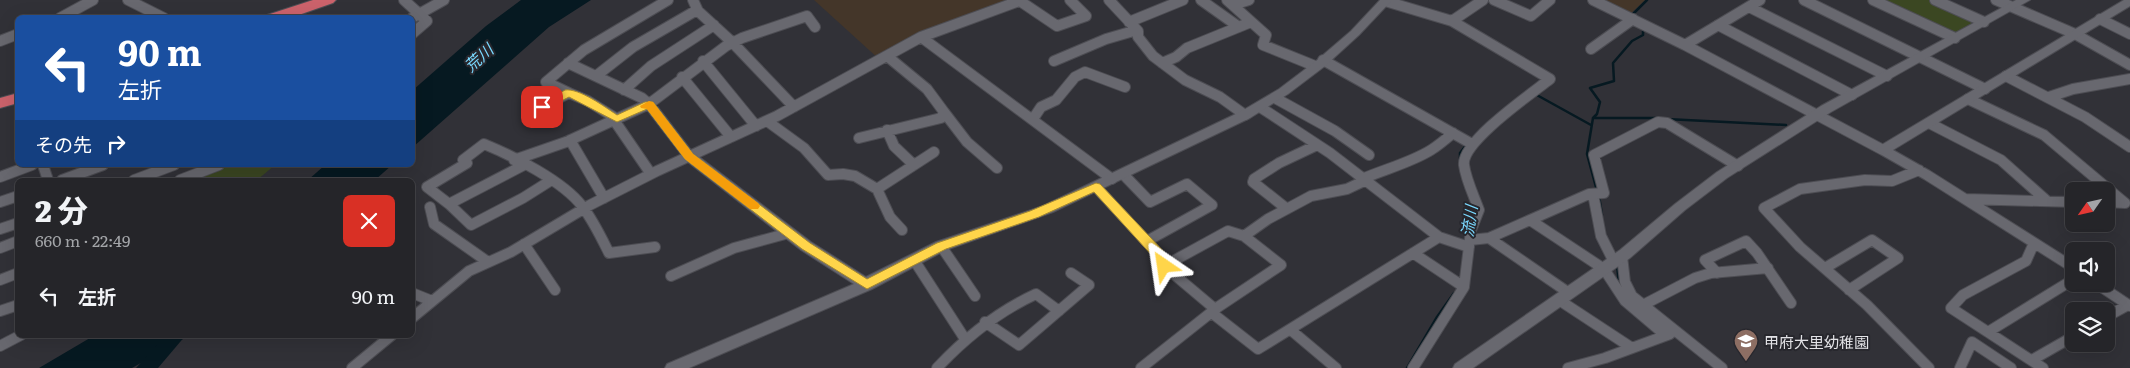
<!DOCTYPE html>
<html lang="ja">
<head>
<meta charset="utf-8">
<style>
	:root { --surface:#252529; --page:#313135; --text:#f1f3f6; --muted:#a3a5a8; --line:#424246 }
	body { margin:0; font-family:Literata,"Noto Sans JP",serif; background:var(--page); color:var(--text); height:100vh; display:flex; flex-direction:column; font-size:19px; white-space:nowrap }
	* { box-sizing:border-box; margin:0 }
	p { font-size:16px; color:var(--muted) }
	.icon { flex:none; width:28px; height:28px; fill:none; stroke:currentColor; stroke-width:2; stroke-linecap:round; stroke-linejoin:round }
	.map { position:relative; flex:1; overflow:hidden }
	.panel { position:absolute; left:15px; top:178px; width:400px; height:160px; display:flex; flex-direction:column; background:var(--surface); border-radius:8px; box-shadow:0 5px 20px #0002,0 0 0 1px var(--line) }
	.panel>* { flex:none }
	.hud { position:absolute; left:15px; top:15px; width:400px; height:152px; border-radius:8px; box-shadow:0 5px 20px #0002,0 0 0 1px var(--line); background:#1a4fa0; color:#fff; overflow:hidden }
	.needle { width:32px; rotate:236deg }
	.tools { position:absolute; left:2065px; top:182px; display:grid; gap:10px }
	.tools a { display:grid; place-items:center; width:50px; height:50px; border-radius:8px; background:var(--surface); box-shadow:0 5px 20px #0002,0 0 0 1px var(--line); font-size:25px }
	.pin { position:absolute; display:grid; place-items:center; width:42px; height:42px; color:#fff; margin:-21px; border-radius:10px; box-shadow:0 2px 8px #0006 }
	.me { position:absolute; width:55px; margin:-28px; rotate:328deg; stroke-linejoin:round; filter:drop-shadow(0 0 4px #0008) }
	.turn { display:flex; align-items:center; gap:18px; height:105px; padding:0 20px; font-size:22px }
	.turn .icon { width:65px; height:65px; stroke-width:2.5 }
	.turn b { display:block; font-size:35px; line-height:42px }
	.then { display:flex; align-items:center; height:48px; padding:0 20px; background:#0003; gap:10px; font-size:19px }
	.round { display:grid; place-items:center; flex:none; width:52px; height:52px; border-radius:8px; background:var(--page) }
	.head { display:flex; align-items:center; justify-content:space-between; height:85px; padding:0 20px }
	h1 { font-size:30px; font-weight:800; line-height:38px }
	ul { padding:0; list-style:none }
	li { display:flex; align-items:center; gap:15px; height:65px; padding:0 20px }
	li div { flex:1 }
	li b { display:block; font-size:19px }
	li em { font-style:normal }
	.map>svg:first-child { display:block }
	.education { fill:#443629 }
	.green { fill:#3b4722 }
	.water { fill:#061921 }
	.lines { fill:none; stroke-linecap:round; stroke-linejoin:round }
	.stream { stroke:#061921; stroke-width:2.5 }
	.river { fill:#061921; fill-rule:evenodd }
	.street-casing { stroke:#4d4d53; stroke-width:12 }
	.secondary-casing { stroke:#4d4d53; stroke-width:2 }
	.highway-casing { stroke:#4d4d53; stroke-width:2 }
	.street { stroke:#68686f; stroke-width:10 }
	.secondary { fill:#68686f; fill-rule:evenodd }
	.highway { fill:#cb626b; fill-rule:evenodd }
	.route { fill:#ffd54a; stroke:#a68a30 }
	.slow { fill:#f59e0b }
	.labels { text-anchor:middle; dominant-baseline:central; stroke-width:4; stroke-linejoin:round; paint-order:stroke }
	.poi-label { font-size:15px; fill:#e2e2e6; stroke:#27272d; text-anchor:start }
	.water-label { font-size:16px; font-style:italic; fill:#7ad9ff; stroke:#27272d }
</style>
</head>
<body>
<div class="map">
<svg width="2130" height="368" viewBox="0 0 2130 368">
	<rect width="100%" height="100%" fill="#313137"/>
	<path class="education" d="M814 0H1022L880 60Z
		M1597 0H1645L1629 15Z"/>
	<path class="green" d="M1885 0H1935L1984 22 1955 38 1880 3Z
		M230 165H275L257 180H207L204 175Z"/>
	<path class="water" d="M521 0H591L549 27 413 147V90L486 26Z
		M325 165H392L375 180H308Z
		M95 335H190L132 368H39Z"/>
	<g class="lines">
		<path class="stream" d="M1632 15 1647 0
			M1535 94 1591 125
			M1593 118 1597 114 1600 102 1590 88 1614 81 1613 63 1632 41 1643 35V27
			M1666 119 1786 125
			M1460 165V153L1467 144
			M1597 191 1587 154 1593 118H1656
			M1599 196 1602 215
			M1467 227 1473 206
			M1617 265 1619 284
			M1407 368 1437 317 1454 293"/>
		<path class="river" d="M166 335H186L158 368H136Z"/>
		<defs>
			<path id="street" d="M128 0 164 18
				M404 0 427 21 412 34
				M693 0 698 11 733 43 794 107
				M1109 0 1138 31V37L1153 56 1185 80 1220 97 1245 115
				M1201 0 1239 27
				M1227 0 1266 35 1263 45 1315 66
				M1494 0 1531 16 1550 0
				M1593 0 1685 45 1883 150 1927 175 2074 268
				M1804 0 1985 89
				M1873 0 1955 38
				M1935 0 1984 22
				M1996 0 2075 34 2130 65
				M1020 1 1057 26 1086 16 1070 0
				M1385 1 1452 21 1550 79C1531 94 1461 142 1464 165 1466 180 1474 196 1479 210L1471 230 1464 287 1413 368
				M1233 5 1249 0
				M1749 7 1887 76
				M60 18 93 0
				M412 18 444 0
				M2100 19 2130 34
				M1452 21 1483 0
				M1129 22 1183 0
				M1718 25 1852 95
				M921 37 1112 179
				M0 41 18 34
				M1685 45 1760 0
				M1591 49 1633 19
				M1323 60 1472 144
				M703 61 756 126
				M1054 61 1106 39 1137 30
				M568 63 642 98 649 104 689 156
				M1162 63 1176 57 1187 48 1251 22
				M596 76 633 47 697 10
				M2006 76 2085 117 2130 147
				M682 77 731 137
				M624 90 651 66 714 25
				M569 93 588 101 617 119
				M2049 97 2073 89 2130 79
				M1275 98 1335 131 1369 155
				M1968 99 2044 135 2125 203
				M1260 107 1330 153 1439 237 1469 247
				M944 112 967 142 997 168
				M528 114 569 93 546 82 584 50 668 0
				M1033 119 1041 107 1056 100 1075 77 1085 72 1125 87
				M614 120 651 174
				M767 121 804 148 828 175 843 174 855 176 877 189 890 217 902 230
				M1929 123 2001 160 2047 201
				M887 130 894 146 914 165
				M859 138 941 118 944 112 927 89 887 56
				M570 140 604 198
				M514 160 566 142 649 104 726 46 742 38 807 16 815 27
				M43 165 48 180
				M524 165 449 204 471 225 523 198 550 181
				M1919 170 1892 181 1865 180 1800 189 1764 208 1800 247 1867 305 1929 368
				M1123 174 1150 202 1187 184 1212 205 1147 241
				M0 177 32 165
				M1362 179C1385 169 1410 163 1431 150 1439 145 1446 139 1453 133
				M62 180 103 165
				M134 180 174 165
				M180 180 219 165
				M1096 187 1162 258 1164 266 1215 309
				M877 189 934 152
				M1593 194 1601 236 1614 262
				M1966 199 2074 202
				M0 202 18 196
				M2106 202 2125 203
				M449 204 427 187 467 163 463 160 484 144C513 156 563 181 582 206 593 220 601 237 609 253L655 247
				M430 207 434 224 488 262
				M1287 209 1253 182 1254 179 1279 163 1317 145
				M1530 220 1604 269 1625 301 1665 335
				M0 229 18 223
				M1244 236 1268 219 1311 196 1347 189 1364 181
				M1489 238 1569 293
				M1470 240 1489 238 1589 194 1604 193 1594 155 1658 122 1667 123 1738 166
				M2034 243 2026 261 1963 295 1951 308 2043 368
				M524 244 555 290
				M941 246 975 296
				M0 248 18 241
				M1413 253 1464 287
				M1622 256 1625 282 1632 296 1722 368
				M914 260 965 339
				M1825 268 1872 240 1898 258 1849 290
				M1717 273 1705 260 1746 241 1757 253 1791 303
				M671 276 734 248 789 233
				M0 280 18 273
				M2097 284 2130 306
				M412 293 432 301
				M1559 300 1632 348
				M1643 305 1695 278 1711 273 1768 268
				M0 311 18 305
				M1212 313 1258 349 1439 237
				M2106 317 2128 305
				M412 318 469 271 511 252 590 205 657 171 777 116 921 37 1022 0
				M985 322 1019 345 1089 285 1071 273
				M1292 331 1336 368
				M1988 332 2074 279
				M0 346 21 335
				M2032 360 2074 336
				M352 368 392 335
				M937 368C966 337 997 312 1036 294L1059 311
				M1141 368 1218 307 1281 265 1244 236 1228 231 1164 266
				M1568 368 1605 358 1670 334
				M1960 368 1972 342 2011 368"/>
			<path id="secondary" d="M1380 0H1392L1359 35 1325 66 1288 94 1250 118 1053 212 946 250 872 289 689 368H665L667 364 854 284 801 250 684 159 682 156 684 153H694L811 242 866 277 936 242 1043 206 1240 112 1279 89 1316 61 1351 31Z
				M2016 0H2030L1831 112 1727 178 1685 210 1630 258 1473 368H1453L1455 364 1620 250 1675 204 1717 172 1821 106Z
				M2124 0H2130V6L1888 153 1883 154 1876 150 1878 147Z"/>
			<path id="highway" d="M313 0H336L333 3 290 18H266L267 15Z
				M18 93V103L0 108V98Z"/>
		</defs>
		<use href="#street" class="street-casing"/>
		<use href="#secondary" class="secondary-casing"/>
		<use href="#highway" class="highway-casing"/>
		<use href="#street" class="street"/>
		<use href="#secondary" class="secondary"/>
		<use href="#highway" class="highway"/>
	</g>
	<path class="route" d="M565 90C579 88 605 107 617 115L645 102H653L693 154 810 243 867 279 937 243 1030 211 1096 183 1100 184 1167 255 1170 266 1168 269H1160L1156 260 1094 192 1039 217 946 249 867 289 802 249 685 159 647 109 617 122 569 97 546 109H538L537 107Z"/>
	<path class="slow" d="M649 101 653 102 693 154 758 203 760 206 758 209H750L685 159 647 109 641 108 640 106Z"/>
	<defs>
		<symbol id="school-pin" viewBox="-11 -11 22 30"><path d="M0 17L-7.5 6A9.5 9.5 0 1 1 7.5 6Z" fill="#8d6e63" stroke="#27272d"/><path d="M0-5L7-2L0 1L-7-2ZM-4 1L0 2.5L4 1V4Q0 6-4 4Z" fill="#fff"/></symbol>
	</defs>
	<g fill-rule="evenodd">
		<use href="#school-pin" x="1732" y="327" width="28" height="38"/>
	</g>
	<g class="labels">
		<g class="poi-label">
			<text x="1764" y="341">甲府大里幼稚園</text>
		</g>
		<g class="water-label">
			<text transform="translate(478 57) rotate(-42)">荒川</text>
			<text transform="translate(1468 221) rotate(-82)">流川</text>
		</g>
	</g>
</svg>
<div class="tools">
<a><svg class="needle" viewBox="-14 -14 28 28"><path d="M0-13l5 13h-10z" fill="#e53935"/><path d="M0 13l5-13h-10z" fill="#a3a5a8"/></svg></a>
<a><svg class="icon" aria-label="sound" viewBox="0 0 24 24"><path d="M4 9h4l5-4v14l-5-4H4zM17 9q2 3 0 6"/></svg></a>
<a><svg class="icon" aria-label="layers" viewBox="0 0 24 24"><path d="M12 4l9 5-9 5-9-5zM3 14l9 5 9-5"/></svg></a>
</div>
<div class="pin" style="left:542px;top:107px;background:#d93025"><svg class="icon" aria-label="arrive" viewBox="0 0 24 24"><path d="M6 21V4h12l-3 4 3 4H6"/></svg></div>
<svg class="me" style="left:1164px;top:266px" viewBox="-20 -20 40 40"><path d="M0-17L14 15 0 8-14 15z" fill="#ffd54a" stroke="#fff" stroke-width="4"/></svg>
<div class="hud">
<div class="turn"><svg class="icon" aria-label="left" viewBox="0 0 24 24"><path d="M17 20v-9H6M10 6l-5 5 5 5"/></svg><div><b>90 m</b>左折</div></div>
<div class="then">その先<svg class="icon" aria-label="right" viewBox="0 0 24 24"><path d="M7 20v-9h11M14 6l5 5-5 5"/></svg></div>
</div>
<section class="panel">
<div class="head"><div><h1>2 分</h1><p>660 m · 22:49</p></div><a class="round" style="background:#d93025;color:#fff"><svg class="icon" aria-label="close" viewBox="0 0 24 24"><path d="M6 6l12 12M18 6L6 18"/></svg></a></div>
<ul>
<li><svg class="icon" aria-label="left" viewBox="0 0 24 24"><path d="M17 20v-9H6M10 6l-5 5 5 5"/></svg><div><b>左折</b></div><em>90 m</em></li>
</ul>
</section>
</div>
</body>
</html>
